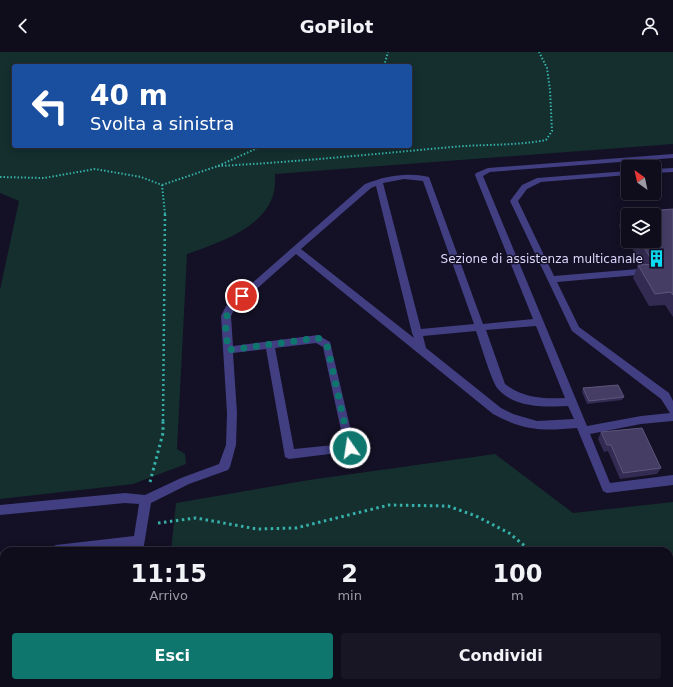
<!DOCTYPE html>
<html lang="it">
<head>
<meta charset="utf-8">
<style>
	:root { --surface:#0f0c1c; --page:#181525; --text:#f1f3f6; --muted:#9b9ba3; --line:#2f2c3b; --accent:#0f766e }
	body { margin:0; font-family:"DejaVu Sans",sans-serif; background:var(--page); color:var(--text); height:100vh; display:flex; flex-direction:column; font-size:15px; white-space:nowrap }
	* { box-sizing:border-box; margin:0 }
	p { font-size:13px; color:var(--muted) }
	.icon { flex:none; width:22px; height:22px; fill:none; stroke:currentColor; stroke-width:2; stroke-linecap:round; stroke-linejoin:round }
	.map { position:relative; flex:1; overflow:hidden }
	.details { position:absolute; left:0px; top:495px; width:673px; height:140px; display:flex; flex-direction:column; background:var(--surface); border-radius:12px 12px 0 0; box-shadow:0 2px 10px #0003,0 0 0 1px var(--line) }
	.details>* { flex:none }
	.hud { position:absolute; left:12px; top:12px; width:400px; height:84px; border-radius:4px; box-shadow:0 2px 10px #0003,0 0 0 1px var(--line); background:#1a4fa0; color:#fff; overflow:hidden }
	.needle { width:26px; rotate:327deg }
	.buttons { position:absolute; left:621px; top:108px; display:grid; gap:8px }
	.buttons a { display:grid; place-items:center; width:40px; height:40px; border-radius:4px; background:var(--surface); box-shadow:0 2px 10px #0003,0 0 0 1px var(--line); font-size:20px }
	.pin { position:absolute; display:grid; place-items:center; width:34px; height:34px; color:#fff; margin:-17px; border:2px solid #fff; border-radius:50%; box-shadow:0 1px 4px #0007 }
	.me { position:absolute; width:44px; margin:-22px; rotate:347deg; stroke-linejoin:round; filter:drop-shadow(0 0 3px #0008) }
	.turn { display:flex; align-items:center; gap:14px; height:84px; padding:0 12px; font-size:18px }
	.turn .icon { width:52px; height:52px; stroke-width:2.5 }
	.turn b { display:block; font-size:28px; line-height:34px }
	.eta { display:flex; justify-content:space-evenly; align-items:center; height:68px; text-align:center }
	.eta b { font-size:24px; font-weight:700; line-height:28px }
	.primary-button { display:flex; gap:8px; margin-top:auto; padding:8px 12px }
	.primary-button a { flex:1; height:46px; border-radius:4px; background:var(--accent); color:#fff; font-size:16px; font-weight:700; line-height:46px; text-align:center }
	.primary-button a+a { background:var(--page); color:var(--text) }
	header { display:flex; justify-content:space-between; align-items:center; height:52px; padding:0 12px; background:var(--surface); font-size:18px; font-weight:700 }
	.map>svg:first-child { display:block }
	.green { fill:#142f2e; fill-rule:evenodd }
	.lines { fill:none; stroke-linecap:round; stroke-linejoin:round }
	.path-far2 { stroke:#36b1aa; stroke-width:2; stroke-dasharray:1.5 2; stroke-linecap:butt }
	.path-far1 { stroke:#36b1aa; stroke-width:2.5; stroke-dasharray:2 3; stroke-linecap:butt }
	.path { stroke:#36b1aa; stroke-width:3; stroke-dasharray:2.5 3.5; stroke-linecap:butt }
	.minor { fill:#413e82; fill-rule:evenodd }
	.wall { fill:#332b52; fill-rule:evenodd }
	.building { fill:#453d64; stroke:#5c567c }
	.route { stroke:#0f766e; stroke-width:7; stroke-dasharray:0 12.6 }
	.labels { text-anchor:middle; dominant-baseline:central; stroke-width:3; stroke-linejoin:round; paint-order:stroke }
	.poi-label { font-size:12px; fill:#dbd7fd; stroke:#141025; text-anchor:end }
</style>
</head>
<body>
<header><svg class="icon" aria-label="back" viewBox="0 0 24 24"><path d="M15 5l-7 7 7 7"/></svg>GoPilot<svg class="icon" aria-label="person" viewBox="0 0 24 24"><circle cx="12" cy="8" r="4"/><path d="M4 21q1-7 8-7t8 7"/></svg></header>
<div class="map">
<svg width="673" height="635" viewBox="0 0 673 635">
	<rect width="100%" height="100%" fill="#141025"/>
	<path class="green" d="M0 0H673V92L275 122C275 128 275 135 274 140 265 177 217 191 187 202L177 397 185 402 186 412 133 432 0 447V238L19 149 0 141ZM14 14H410V94H14Z
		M495 402 573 461 673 450V635H160L161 631H669V499H171L176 451 309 428Z"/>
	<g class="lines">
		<path class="path-far2" d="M384 14 388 0
			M218 114C296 110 374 102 452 95 483 92 515 94 546 88L552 79 550 38 547 16 539 0
			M0 125 44 126 95 117 141 125 162 133 165 162
			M162 133 218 114 262 94"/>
		<path class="path-far1" d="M163 369 165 161"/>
		<path class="path" d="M150 430 163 381V368
			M158 471 196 466 257 477 296 476 389 453 448 454 476 464 509 481 531 499
			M586 631V635"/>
		<path class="minor" d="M673 102V106L490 120 483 124 587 374 641 364 670 361 661 347 572 279 510 149 522 133 537 126 628 119V123L541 130 527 137 518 149 554 224 638 217 642 220 638 223 557 230 579 275 669 341 673 349V369L641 372 590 382 610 431 673 423V433L607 441 603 439 577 376C542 379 525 379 493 362L296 202 235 256 231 264 233 294 318 283 330 290 355 396 354 399 289 407 285 405 266 297 233 301 237 361 236 393 230 415 228 418 189 432 151 451 143 499H131L132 495 101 499H50L52 495 56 493 134 484 139 452 125 451 0 463V453L125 441 145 443 181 426 219 412 226 393 227 361 221 264 226 254 365 132C386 124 406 120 429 125L483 272 533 267 475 123 476 121 488 116ZM404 127 423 129 474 272 421 277 383 131ZM376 134 412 281 414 286 301 197 371 136ZM536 274 565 346C543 347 523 346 505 332L486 278ZM476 279C480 290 492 331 498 337 514 356 546 355 568 354L574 367 537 369 513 362 501 356 426 296 423 284ZM316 291 323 295 344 392 294 397 275 296Z
			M673 116V120L654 121V117Z
			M4 500V512L0 513V501Z
			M118 631H132L131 635H117Z"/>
	</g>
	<path class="wall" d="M673 157V265L665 253 649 254 633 226 638 213H642L619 174 623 161ZM628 163 654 189H628Z
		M583 336 624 345 622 348 587 352 582 340Z
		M601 380 661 416 657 422 620 427 608 399 604 400 598 387Z"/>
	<path class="building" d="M673 157V243L671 240 655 242 638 213 654 212 640 189H654V163H628V169L623 161Z
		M618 333 624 345 589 349 583 336Z
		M642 376 661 416 623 421 611 393H607L601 380Z"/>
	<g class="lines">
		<path class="route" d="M242 244C220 262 226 273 228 298L318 286 327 293 350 396"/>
	</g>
	<defs>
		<symbol id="building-bare" viewBox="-9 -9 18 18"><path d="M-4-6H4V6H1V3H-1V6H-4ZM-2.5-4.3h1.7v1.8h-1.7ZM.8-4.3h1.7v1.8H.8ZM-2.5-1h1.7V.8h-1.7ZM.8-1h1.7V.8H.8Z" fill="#0edbf2" stroke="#141025" stroke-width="2.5" paint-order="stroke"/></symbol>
	</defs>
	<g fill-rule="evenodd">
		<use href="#building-bare" x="644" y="194" width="25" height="25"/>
	</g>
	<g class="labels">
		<g class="poi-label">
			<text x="643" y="207">Sezione di assistenza multicanale</text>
		</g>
	</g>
</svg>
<div class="buttons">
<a><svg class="needle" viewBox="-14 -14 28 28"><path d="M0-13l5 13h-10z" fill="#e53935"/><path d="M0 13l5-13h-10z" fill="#9b9ba3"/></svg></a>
<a><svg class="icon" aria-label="layers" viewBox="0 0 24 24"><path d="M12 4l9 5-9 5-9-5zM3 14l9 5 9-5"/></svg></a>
</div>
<div class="pin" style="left:242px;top:244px;background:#d93025"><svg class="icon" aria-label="arrive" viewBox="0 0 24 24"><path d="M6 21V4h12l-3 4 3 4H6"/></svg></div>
<svg class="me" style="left:350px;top:396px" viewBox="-20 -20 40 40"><circle r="17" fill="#0f766e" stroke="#fff" stroke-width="3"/><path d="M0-11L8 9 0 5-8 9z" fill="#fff"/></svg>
<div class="hud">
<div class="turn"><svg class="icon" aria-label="left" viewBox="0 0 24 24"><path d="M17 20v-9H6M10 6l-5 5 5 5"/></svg><div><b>40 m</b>Svolta a sinistra</div></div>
</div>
<section class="details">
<div class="eta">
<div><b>11:15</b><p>Arrivo</p></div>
<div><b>2</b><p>min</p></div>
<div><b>100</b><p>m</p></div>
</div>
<div class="primary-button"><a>Esci</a><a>Condividi</a></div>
</section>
</div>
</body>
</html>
